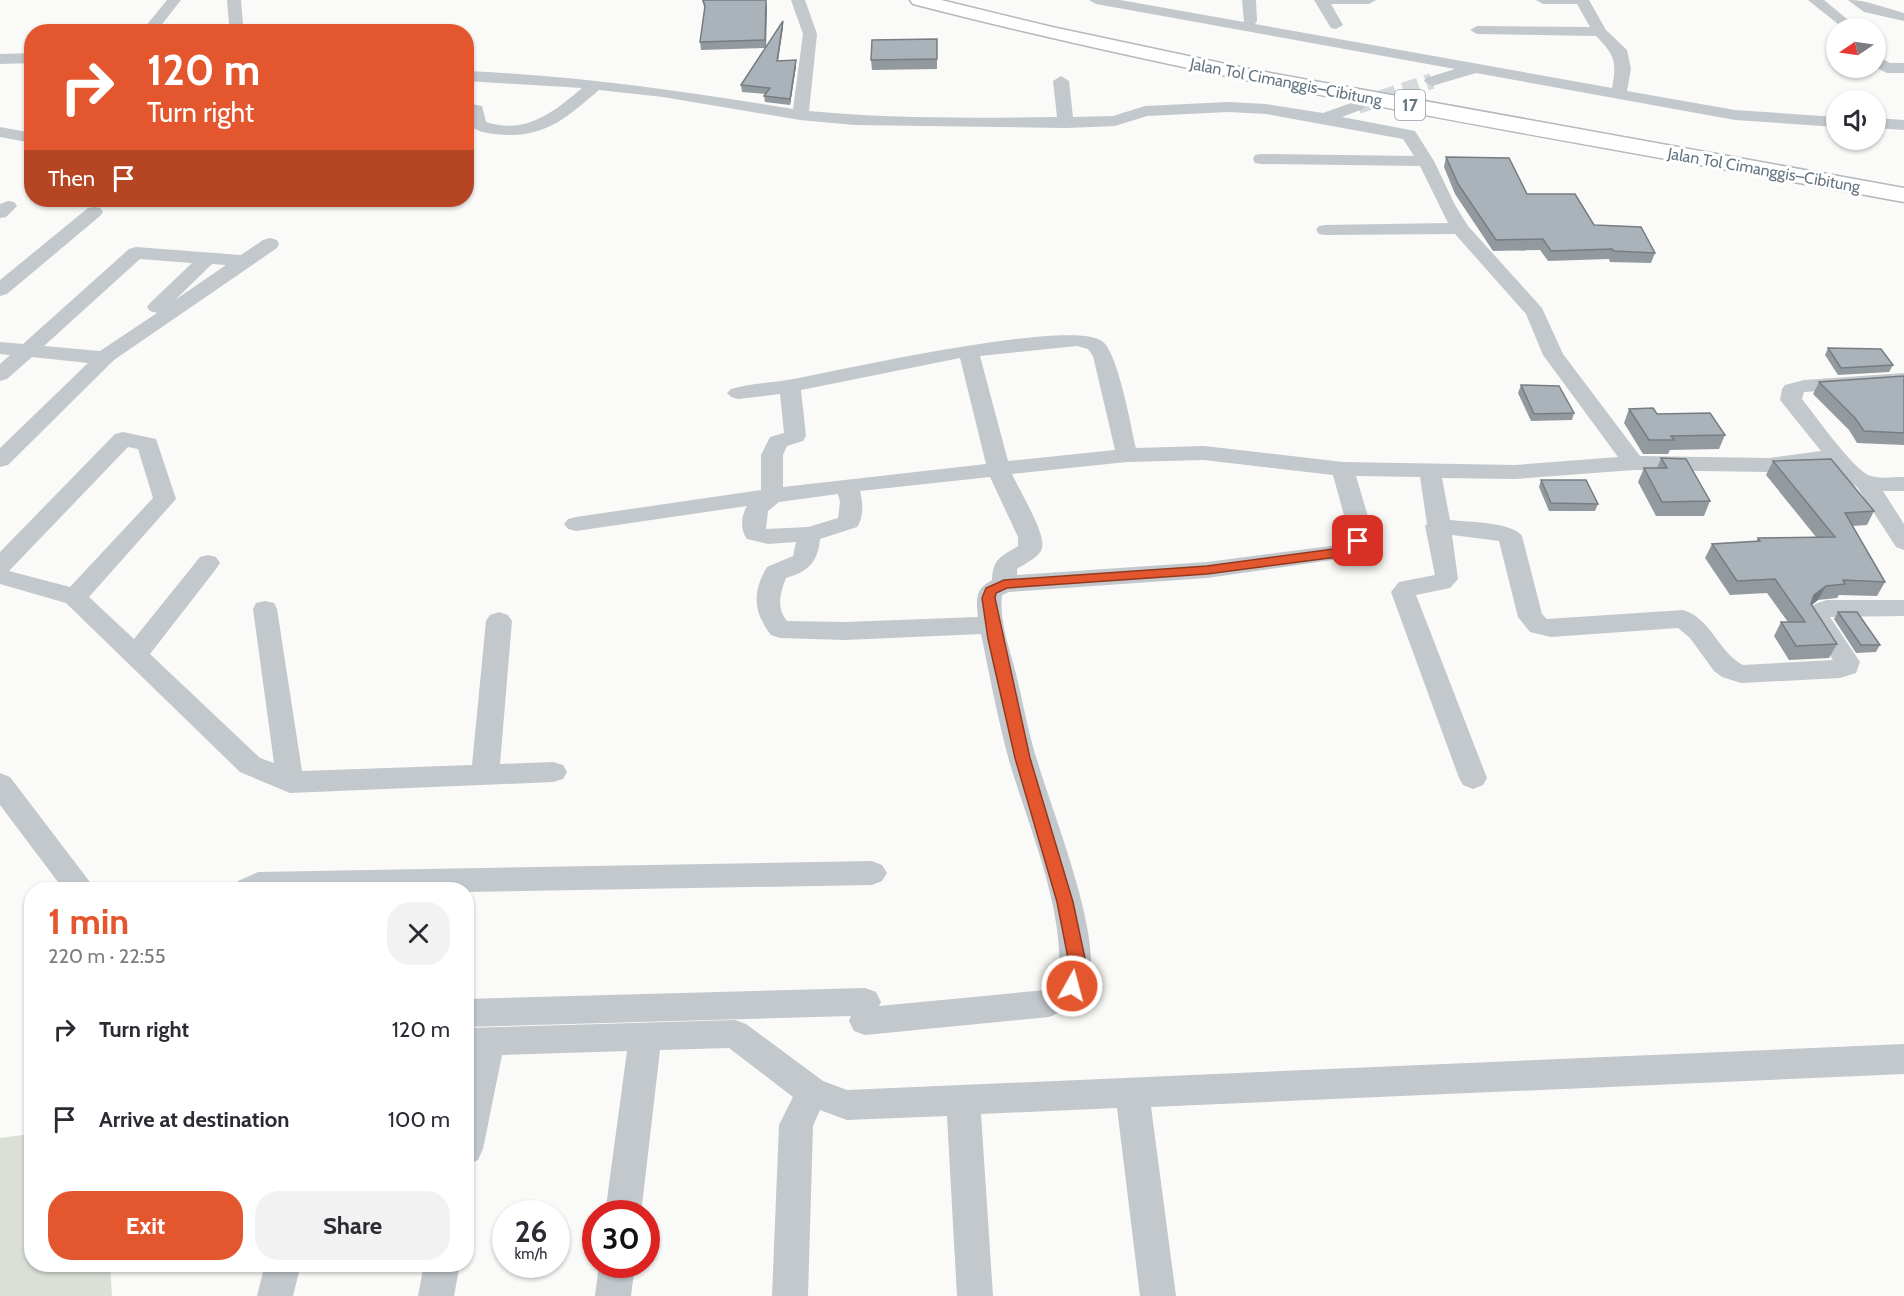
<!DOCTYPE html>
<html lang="en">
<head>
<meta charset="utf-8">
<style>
	:root { --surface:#fff; --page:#f2f2f3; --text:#2b2b33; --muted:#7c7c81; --accent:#e4572e }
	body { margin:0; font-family:Cabin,sans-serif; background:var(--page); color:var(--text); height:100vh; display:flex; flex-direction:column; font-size:22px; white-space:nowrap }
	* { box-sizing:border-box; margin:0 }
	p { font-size:20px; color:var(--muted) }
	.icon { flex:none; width:33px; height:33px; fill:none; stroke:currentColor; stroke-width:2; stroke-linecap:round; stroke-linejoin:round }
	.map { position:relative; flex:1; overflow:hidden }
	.panel { position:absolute; left:24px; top:882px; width:450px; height:390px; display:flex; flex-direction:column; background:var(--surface); border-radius:24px; box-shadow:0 2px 4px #0004 }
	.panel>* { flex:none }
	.guide { position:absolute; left:24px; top:24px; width:450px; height:183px; border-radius:24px; box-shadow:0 2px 4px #0004; background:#e4572e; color:#fff; overflow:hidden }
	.needle { width:39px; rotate:257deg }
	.fabs { position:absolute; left:1826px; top:18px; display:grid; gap:12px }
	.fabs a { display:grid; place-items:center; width:60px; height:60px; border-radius:50%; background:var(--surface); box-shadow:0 2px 4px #0004; font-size:30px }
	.speed { position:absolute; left:492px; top:1200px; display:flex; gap:12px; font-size:30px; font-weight:700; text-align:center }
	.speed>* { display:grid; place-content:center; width:78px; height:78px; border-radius:50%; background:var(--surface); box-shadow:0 2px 4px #0004; line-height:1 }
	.speed small { font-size:15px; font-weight:400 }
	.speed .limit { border:9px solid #d22; background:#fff; color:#111 }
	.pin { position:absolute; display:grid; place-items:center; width:51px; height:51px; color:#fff; margin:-26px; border-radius:12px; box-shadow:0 3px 9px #0006 }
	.me { position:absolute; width:66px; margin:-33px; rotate:7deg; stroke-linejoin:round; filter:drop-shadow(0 0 4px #0008) }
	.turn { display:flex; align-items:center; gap:21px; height:126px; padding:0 24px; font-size:27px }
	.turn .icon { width:78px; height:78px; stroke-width:2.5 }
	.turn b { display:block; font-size:42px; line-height:51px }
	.then { display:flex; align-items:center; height:57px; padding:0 24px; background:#0003; gap:12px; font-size:22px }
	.round { display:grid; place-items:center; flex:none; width:63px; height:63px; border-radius:24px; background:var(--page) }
	.overview { display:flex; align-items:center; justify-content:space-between; height:102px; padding:0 24px }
	h1 { font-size:36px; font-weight:700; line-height:45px; color:var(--accent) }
	.cta { display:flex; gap:12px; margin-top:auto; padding:12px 24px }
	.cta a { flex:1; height:69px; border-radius:24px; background:var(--accent); color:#fff; font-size:24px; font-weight:700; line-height:69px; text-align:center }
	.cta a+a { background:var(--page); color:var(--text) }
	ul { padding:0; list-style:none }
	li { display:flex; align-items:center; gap:18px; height:90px; padding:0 24px }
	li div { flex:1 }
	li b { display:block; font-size:22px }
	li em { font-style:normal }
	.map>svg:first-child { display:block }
	.green { fill:#dadfd7 }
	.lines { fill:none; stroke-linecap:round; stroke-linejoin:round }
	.street-tunnel { stroke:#d5d9db; stroke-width:16; stroke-dasharray:16 8; stroke-linecap:butt }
	.highway-casing { stroke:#b4b9bd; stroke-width:3 }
	.street { fill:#c3c8cc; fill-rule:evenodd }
	.highway { fill:#fff; fill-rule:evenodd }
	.wall { fill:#929a9f }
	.shaded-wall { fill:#777d82 }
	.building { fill:#aab3b9; stroke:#777d82; stroke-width:1.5 }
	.route { fill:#e4572e; stroke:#94391e; stroke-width:1.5 }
	.labels { text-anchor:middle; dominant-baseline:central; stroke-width:6; stroke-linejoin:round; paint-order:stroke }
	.far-street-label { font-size:16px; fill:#657683; stroke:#fff }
	.shield { fill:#fff; stroke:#939fa8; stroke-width:1.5 }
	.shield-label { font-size:18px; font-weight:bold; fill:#657683 }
</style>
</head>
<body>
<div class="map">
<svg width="1904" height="1296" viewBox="0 0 1904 1296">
	<rect width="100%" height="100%" fill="#fafaf8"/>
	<path class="green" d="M31 1134 32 1264 110 1265 112 1296H0V1138Z"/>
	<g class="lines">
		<path class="street-tunnel" d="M1358 106 1432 81"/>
		<defs>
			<path id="highway" d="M910 0H941L1052 27 1254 70 1904 188V202C1573 141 1239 88 913 4Z"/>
		</defs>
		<use href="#highway" class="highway-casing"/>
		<path class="street" d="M167 0H181L156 32H141Z
			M227 0H241L243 24 240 32H225L229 24Z
			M791 0H805L817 34 809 111C891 119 974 118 1057 117L1053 81 1061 76 1069 81 1073 117 1113 116 1145 106 1228 102 1266 104 1323 113 1351 103H1363L1365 106 1363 109 1342 117 1415 131 1434 161 1455 205 1468 226 1542 308 1563 354 1640 456 1769 458 1821 451 1780 400 1782 389 1785 385 1804 380 1904 373V385L1804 392 1802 399C1814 414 1855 472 1871 476 1881 479 1894 477 1904 477V491H1883L1904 524V550L1896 547 1857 487 1843 478 1830 463 1769 472 1634 470 1515 479 1442 478 1450 520C1467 522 1513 522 1522 536L1542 614 1547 619 1683 610C1712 619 1717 651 1743 665L1833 660 1805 617C1809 606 1815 603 1827 600H1904V616L1830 617 1860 662 1856 673 1840 678 1741 683 1722 677 1714 671 1690 638 1678 628 1551 637 1530 632 1518 617 1499 541 1452 535 1458 579 1450 588 1416 595 1487 778 1483 785 1473 789 1463 785 1459 778 1391 592 1399 582 1435 575 1425 526 1427 524 1420 477 1356 476 1372 530 1366 546 1353 557 1207 578 1009 592 1002 595C999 620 1009 646 1015 670 1023 701 1028 733 1038 763 1053 814 1102 934 1089 983 1083 1003 1067 1010 1049 1017L865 1035 854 1031 849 1021 851 1016 466 1027V999L865 988 876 992 881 1002 879 1006 1046 990 1058 981C1067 916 1029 827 1010 764 998 721 990 677 981 634L845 640 780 638 771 635C753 612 752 592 767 567L793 556 796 542 768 544 747 539C740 530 741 516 747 506L576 531 568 529 564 524 568 519 576 517 761 490V455L770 437 784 433 780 394 738 399 731 397 727 393 731 389C751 383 773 383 793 379 841 370 1070 318 1102 341 1118 352 1131 427 1136 448L1204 446 1343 462 1515 465 1618 457 1543 355 1526 314 1455 234 1325 235 1319 234 1316 230 1319 226 1325 225 1448 223 1420 166 1261 164 1255 163 1253 159 1255 155 1261 154 1414 156 1403 139 1266 114 1228 112 1147 116 1115 126 1066 128 854 125 800 120 663 97 599 90C565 119 543 140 494 134 485 133 475 131 469 124L466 103 482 106 486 122C526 135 554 112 582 88L466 81V71C578 76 683 91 793 109L803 34ZM1077 346 1088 349 1093 356 1115 450 1008 461 980 356ZM960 358 986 464 783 487V455L787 446 803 441 806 436 801 390ZM1204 460 1333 475 1348 530 1347 538 1338 545 1207 562 1017 575V569C1024 564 1040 557 1042 548 1046 533 1019 490 1012 474L1127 462ZM990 477 1018 537V546C1001 557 993 558 992 580 975 589 976 599 978 617L845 622 787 621C776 608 780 593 786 578 807 572 818 563 820 539L857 527C864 517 863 503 860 491ZM838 494 840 502 838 518 808 527 766 529 768 511 779 502Z
			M1089 0H1120L1244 22 1242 0H1256L1257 21 1255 24 1612 88C1617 62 1615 55 1596 36L1477 34 1470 30 1477 26 1590 27 1577 4H1543L1536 0H1589L1606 30 1627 50 1631 69 1627 91 1735 110 1836 117V127L1735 120 1476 73 1432 86 1424 81 1426 78 1455 69 1096 4Z
			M1314 0H1376L1369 4H1331L1343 25 1336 29 1331 28Z
			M1808 0H1824L1858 28H1843Z
			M1848 0C1867 0 1885 8 1904 13V21L1864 12Z
			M409 25 414 26 416 32H401L404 26Z
			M32 53V63L0 64V54Z
			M1875 55 1890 63H1904V73H1887L1875 67Z
			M1875 118 1904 120V130L1875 128Z
			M0 127 32 133V143L0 137Z
			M8 201 14 202 17 206 6 217 0 218V204Z
			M94 207 100 208 103 212 100 216 7 294 0 296V280L88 208Z
			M270 238 277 240 279 244 277 248 114 360 8 465 0 467V448L88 363 32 357 7 379 0 381V364L10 355 0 354V342L23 344 129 249 136 247 241 255 263 240ZM140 259 192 263 150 303 147 307 150 311 157 313 100 351 44 346ZM212 264 226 265 175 300Z
			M123 432 156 439 176 499 89 597 134 639 200 557 208 555 216 557 220 563 216 569 150 654 260 758 274 763 253 609 256 603 265 601 274 603 277 609 302 771 472 765 486 621 490 615 499 612 508 615 512 621 500 764 553 762 563 765 567 772 563 779 553 782 290 793 240 772 66 603 0 584V552L115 434ZM128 447 138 449 153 498 70 587 9 571Z
			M0 773 10 777 96 890H64L0 805Z
			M872 861 882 865 887 873 882 881 872 885 466 892V890H234L238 881 258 872Z
			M735 1020 746 1024 823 1081 847 1090 1904 1044V1074L1151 1107 1176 1296H1140L1117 1108 981 1114 993 1296H957L947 1116 847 1120 820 1110 813 1126 808 1296H772L779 1125 793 1097 729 1048 660 1050 641 1214H605L627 1051 502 1055 483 1149 478 1160 466 1165V1069L469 1056H466V1028Z
			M265 1264H301L293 1296H257Z
			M424 1264H460L454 1296H418Z
			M599 1264H635L631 1296H595Z"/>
		<use href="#highway" class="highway"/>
	</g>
	<path class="wall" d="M702 0H766V47L783 21V27L778 61 796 60V66L790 105 765 102 764 96 766 94 742 92 741 85 765 48 701 50 700 42 705 10Z
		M937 39V69L872 70 871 60Z
		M1446 157 1655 253 1651 263 1610 262 1609 259 1548 261 1540 250 1493 251 1455 194 1444 167Z
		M1828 348 1893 365 1889 372 1838 375 1825 355Z
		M1904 376V445L1857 443 1849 430 1813 394 1819 382Z
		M1521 385 1574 413 1572 420 1531 421 1518 393Z
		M1629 409 1657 414 1725 435 1719 449 1670 450 1668 454H1643L1624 423Z
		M1661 458 1710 501 1704 516H1656L1638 482 1644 468H1657Z
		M1773 461 1874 511 1867 525 1852 526 1885 582 1877 596 1839 595 1837 598 1818 600 1811 605 1837 644 1829 658 1789 660 1774 636 1781 622H1788L1767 593 1730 595 1705 558 1712 544 1756 542 1758 538 1816 537 1766 475Z
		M1541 480 1598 504 1595 511H1549L1539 487Z
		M1838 612 1880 645 1876 652 1856 653 1834 619Z"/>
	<path class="shaded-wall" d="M766 0 767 8 766 48 765 40Z
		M783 21V27L777 67V61Z
		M796 60V66L790 105V99Z
		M1826 586 1818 600 1807 609 1814 595Z"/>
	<path class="building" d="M703 0H766L765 40 700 42 705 6Z
		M783 21 777 61 796 60 790 99 764 96 770 88 741 85Z
		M937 39V59L871 60 872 40Z
		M1446 157 1509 158 1527 194H1575L1594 225 1641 227 1655 253 1614 251 1612 249 1551 251 1543 239 1496 240 1458 184Z
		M1828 348 1881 349 1893 365 1841 368Z
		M1904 376V433L1864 431 1855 418 1819 382Z
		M1521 385 1559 386 1574 413 1534 414Z
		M1653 408 1657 414 1710 413 1725 435 1671 436 1674 440H1649L1629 409Z
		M1661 458 1686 459 1710 501 1662 502 1644 468H1667Z
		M1831 459 1874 511 1845 513 1885 582 1843 580 1845 584 1826 586 1814 595 1811 604 1837 644 1796 646 1781 622H1805L1775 579 1737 581 1712 544 1760 541 1758 538 1835 537 1773 461Z
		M1541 480H1586L1598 504 1551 503Z
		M1838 612H1857L1880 645H1861Z"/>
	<path class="route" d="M1358 537 1362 538 1364 541 1362 544 1345 556 1207 574 1007 588 996 593 995 598 1030 758 1073 902 1086 963 1078 991 1072 994 1067 991 1064 986 1069 963 1057 902 1015 758 988 639 982 598 986 588 1004 580 1207 566 1341 548Z"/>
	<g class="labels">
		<g class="far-street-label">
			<text transform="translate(1286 82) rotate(11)">Jalan Tol Cimanggis–Cibitung</text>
			<text transform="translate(1764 170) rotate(10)">Jalan Tol Cimanggis–Cibitung</text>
		</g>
		<rect class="shield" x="1395" y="90" width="30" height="30" rx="4.5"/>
		<g class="shield-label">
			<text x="1410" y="105">17</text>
		</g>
	</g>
</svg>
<div class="fabs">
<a><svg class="needle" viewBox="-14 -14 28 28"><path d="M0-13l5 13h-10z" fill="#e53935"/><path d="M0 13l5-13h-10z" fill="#7c7c81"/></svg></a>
<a><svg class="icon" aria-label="sound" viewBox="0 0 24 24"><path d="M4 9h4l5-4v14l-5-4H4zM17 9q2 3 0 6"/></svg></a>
</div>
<div class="speed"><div>26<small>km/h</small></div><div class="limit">30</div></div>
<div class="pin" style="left:1358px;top:541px;background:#d93025"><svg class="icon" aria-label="arrive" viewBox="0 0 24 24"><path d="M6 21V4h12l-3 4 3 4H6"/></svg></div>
<svg class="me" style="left:1072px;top:986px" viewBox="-20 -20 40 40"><circle r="17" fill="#e4572e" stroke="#fff" stroke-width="3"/><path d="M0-11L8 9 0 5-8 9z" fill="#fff"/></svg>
<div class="guide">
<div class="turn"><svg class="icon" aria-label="right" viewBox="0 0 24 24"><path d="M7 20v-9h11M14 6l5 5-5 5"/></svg><div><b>120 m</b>Turn right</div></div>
<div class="then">Then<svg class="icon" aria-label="arrive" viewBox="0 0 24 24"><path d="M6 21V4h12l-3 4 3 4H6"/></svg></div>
</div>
<section class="panel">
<div class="overview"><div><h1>1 min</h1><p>220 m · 22:55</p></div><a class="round"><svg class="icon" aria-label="close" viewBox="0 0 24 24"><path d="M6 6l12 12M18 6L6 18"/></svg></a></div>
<ul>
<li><svg class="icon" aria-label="right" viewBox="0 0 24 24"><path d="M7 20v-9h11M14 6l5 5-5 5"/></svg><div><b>Turn right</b></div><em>120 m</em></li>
<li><svg class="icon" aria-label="arrive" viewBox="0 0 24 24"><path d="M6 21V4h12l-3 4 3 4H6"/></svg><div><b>Arrive at destination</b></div><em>100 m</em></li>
</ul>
<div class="cta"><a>Exit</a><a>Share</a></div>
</section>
</div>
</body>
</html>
